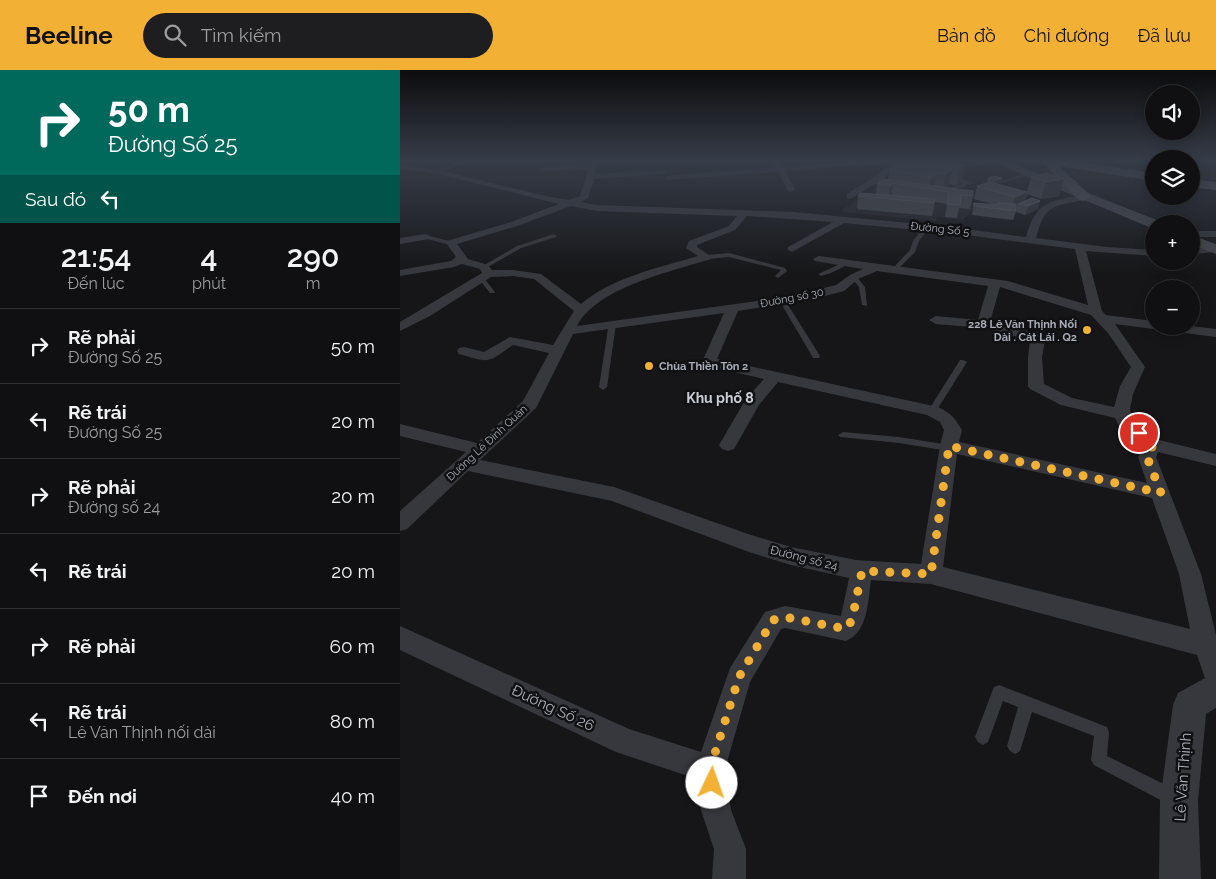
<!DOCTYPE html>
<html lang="vi">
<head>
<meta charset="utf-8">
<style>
	:root { --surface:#101012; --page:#1e1e20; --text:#f1f3f6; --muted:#9c9d9f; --line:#303032; --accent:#f2b134 }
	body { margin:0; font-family:Raleway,sans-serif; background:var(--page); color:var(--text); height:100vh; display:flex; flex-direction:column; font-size:19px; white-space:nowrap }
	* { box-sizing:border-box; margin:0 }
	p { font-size:16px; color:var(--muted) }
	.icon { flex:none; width:28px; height:28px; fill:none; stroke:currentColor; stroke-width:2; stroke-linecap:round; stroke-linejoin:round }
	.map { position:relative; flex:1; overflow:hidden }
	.panel { display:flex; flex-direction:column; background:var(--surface); width:400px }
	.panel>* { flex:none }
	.hud { background:#00695c; color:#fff; overflow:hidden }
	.controls { position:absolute; left:745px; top:15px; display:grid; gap:10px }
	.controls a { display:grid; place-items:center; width:55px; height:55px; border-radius:50%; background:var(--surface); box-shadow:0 2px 12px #0003,0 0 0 1px var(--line); font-size:25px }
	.pin { position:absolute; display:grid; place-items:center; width:42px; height:42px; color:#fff; margin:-21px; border:2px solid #fff; border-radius:50%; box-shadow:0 1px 5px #0007 }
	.me { position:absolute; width:55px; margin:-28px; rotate:3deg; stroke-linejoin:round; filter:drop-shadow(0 0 4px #0008) }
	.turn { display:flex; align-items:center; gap:18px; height:105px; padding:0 25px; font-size:22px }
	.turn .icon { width:65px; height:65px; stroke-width:2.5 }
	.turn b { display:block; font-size:35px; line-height:42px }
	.then { display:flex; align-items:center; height:48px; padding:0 25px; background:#0003; gap:10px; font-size:19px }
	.eta { display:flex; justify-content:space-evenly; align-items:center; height:85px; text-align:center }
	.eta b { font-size:30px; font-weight:600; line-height:35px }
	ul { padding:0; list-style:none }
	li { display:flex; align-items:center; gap:15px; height:75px; padding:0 25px; border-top:1px solid var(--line) }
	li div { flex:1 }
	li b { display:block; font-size:19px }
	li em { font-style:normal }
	header { display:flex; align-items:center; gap:30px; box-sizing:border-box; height:70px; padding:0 25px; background:var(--accent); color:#111 }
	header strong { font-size:24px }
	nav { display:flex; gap:28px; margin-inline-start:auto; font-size:18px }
	.search { width:350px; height:45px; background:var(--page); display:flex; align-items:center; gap:12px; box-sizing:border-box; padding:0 18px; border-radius:28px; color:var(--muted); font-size:19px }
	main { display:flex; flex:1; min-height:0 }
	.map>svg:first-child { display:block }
	.built { fill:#222225 }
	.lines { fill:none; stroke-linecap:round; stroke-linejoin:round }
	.service { fill:#37383d; fill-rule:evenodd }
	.minor { fill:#37383d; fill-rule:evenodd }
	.tertiary { fill:#37383d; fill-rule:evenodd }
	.secondary { fill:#45474d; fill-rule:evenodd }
	.primary { fill:#53555c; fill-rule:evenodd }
	.wall { fill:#47494d }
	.shaded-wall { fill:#2f3033 }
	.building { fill:#525359; stroke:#5f6168 }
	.route { stroke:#f2b134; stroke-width:9; stroke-dasharray:0 16.2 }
	.poi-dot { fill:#f2b134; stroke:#111113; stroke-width:2 }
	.labels { text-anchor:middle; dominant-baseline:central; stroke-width:5; stroke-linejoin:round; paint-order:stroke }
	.far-street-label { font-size:11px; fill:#a8adb8; stroke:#111113 }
	.far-poi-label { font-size:11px; font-weight:bold; fill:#a8adb8; stroke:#111113; text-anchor:end }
	.street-label { font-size:12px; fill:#a8adb8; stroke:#111113 }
	.neighbourhood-label { font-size:14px; font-weight:bold; fill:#c9ccd4; stroke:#111113 }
	.near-street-label { font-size:15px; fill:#a8adb8; stroke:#111113 }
</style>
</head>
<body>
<header>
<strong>Beeline</strong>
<div class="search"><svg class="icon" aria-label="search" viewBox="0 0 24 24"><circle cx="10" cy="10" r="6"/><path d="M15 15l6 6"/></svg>Tìm kiếm</div>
<nav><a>Bản đồ</a><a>Chỉ đường</a><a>Đã lưu</a></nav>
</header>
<main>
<section class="panel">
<div class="hud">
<div class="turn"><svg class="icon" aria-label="right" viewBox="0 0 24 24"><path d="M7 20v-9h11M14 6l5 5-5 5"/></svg><div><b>50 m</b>Đường Số 25</div></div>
<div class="then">Sau đó<svg class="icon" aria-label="left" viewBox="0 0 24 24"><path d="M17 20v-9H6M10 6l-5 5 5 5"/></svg></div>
</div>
<div class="eta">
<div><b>21:54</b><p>Đến lúc</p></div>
<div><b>4</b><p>phút</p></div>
<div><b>290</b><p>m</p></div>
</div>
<ul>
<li><svg class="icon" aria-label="right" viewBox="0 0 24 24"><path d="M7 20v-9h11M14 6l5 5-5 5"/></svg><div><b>Rẽ phải</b><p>Đường Số 25</p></div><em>50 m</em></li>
<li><svg class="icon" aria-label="left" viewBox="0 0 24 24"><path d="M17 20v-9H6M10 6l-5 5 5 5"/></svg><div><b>Rẽ trái</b><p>Đường Số 25</p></div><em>20 m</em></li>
<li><svg class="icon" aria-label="right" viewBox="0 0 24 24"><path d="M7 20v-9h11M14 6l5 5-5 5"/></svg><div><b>Rẽ phải</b><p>Đường số 24</p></div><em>20 m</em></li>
<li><svg class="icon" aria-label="left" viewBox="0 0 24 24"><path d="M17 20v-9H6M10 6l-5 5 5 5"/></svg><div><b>Rẽ trái</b></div><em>20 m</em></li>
<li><svg class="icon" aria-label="right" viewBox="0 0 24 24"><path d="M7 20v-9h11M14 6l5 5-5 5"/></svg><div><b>Rẽ phải</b></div><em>60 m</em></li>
<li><svg class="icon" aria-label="left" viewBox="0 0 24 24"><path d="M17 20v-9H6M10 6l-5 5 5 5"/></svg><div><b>Rẽ trái</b><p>Lê Văn Thịnh nối dài</p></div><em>80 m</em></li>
<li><svg class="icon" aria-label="arrive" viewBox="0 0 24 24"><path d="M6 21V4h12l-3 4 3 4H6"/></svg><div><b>Đến nơi</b></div><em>40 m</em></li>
</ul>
</section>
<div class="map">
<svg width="816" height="809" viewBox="0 0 816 809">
	<rect width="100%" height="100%" fill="#161618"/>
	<path class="built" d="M546 104 576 113 532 126 578 134 563 150 537 147 536 151 442 142 443 139 478 118Z"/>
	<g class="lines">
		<path class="service" d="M68 91H76L34 102 32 101Z
			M593 91 599 92 551 100 549 99Z
			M628 103 629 105 600 113 598 112Z
			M548 107 568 111V112L564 117 543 122V120L560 115 563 113 548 109Z
			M524 157 529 158 519 171 515 182 497 200H493V198L510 180 513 171Z
			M154 164 157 166 156 167 121 178 86 198 81 197 117 176Z
			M25 165 53 172 54 173 51 175 23 168V166Z
			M329 183 385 198 387 201 378 208 375 206 381 200 329 187 307 189 304 187 307 185Z
			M449 190 451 191V193L431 203 421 206 418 204Z
			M452 206H456L465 217 467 236 462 235 459 217 451 207Z
			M79 207H83L95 222 94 223H90L78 208Z
			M380 229 385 230 420 286 419 288H413L412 286 379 230Z
			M209 252 216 254 207 317 203 320 199 317Z
			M560 290H563L567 292 535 343H529L528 341Z
			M443 362 499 367 549 375 554 378 549 381 499 373 440 367 438 365Z
			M599 615 707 657 709 662 707 686 780 722 782 728 780 734 774 736 768 734 694 695 691 690 694 666 632 642 620 681 615 684 610 681 607 676 618 637 603 631 588 672 583 675 578 672 575 667 592 622 594 617Z"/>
		<path class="minor" d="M189 91H197L195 104 263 100 267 102 263 104 194 109 188 128 180 132 197 135 394 142 550 157 626 167C637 129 650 132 684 124L687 125V129C655 137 645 132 636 168L707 177 754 180V186L686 181 702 241 706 245 754 251V256H791L816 259V267L715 254 745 297 733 324 730 339 732 349 759 370 816 384V396L758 382 756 387 801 504 816 565V618L807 614 797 585 531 514 471 510C468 531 468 562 446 571L385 558 381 559 350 612 325 699 331 740 346 779V809H312L314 779 301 740 297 709 216 682 0 580V556L229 659 301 682 330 598 365 542 385 536 441 546 449 508 391 495 349 482 212 431 68 401 7 459 0 461V441L66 382 0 366V354L77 373 123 331 149 283 113 275C86 294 91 293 59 284L57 281 59 278 64 277 84 282 110 267 153 275 174 241 134 209 113 206 91 207 30 246 0 261V252L82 203 80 199 62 194 54 197 0 206V200L51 191 56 187 46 173 47 171 111 152 159 134 34 103 0 99V95L34 99 145 126 169 130 180 126 188 99 144 101 140 99 144 97 189 94ZM171 136 197 141 337 146 329 156 289 171 286 178 298 186C258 198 213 207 181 234L141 204 113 200H92L88 195 68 189 57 174 117 156ZM347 146 433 152 388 177 387 179 392 182 444 153 550 163 675 179 688 235 608 211 419 186 413 189 415 191 463 199 450 205 436 215 416 220 357 231 177 256C196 218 272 201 311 189L312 187 297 177V175L335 160ZM477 201 588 216 578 250 536 246 529 250 536 254 583 258 630 270 628 287V316L630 319 661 335 715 348 719 356 743 376 738 387 747 413 559 372 562 360C554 347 552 344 538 337L317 289 338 241 417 228 444 221 458 209ZM600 217 691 245 708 263 731 297 720 316 714 337 672 328 644 314 642 287 645 271 640 264 590 252ZM324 243 302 292 304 295 364 309 346 329 319 375 322 379 328 381 334 379 359 335 378 312 527 345 540 352 544 360 540 376 521 494 456 490 391 477 351 465 214 417 80 390 136 338 173 264ZM557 384 752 428 779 504 790 559 543 497Z
			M373 91H379L383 97 456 91H501L483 109 450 129 447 128V124L477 105 491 93 385 101 395 119 391 122 387 119 378 102 267 110 263 108 267 106 375 97Z
			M791 161H816V167H791Z
			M25 164 29 165V169L0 174V168Z
			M816 176V182L791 184V178Z"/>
		<path class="tertiary" d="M816 602V638L806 644 798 731 801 809H759L760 731 773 635 778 623Z"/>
		<path class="secondary" d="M591 91H607L759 151 761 154H754V158L749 157Z
			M791 165 816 174V184L791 174Z"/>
		<path class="primary" d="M641 91H674L754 103V111L659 96 689 124 690 127 684 131 679 130Z
			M791 109 816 112V120L791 117Z"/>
	</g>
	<path class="wall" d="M504 91 565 95 562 111 556 115 549 114V115L546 117 573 126 570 139 559 138 557 148 545 147 547 134 535 132 532 146 457 139 458 126 476 124 477 114 488 110 489 100Z
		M646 103 659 126 641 129 627 124 625 131 638 139 625 145 616 142 617 137 616 138V141L613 150 572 145 574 133 596 135 574 129 577 116 588 112H587L588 108 601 112 597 114 627 122 631 107Z"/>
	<path class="shaded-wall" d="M565 95 562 111 556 115 560 99Z
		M552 99 549 115 543 120 546 104Z
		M537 104 534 119H529L531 108Z
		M602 108 601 112 595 114 596 110Z
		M664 109 659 126 641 129 646 112Z
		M493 113 491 126 489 129 490 116Z
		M627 122 623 135 618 134 617 137 611 140 615 127Z
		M640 131 638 139 625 145 628 136Z"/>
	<path class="building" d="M504 91H538L565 95 560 99 538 96 536 97 552 99 546 104 530 101 529 102 537 104 531 108 489 100Z
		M646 103 664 109 646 112 631 107Z
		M594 106 602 108 596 110 588 108Z
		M482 109 573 121V126L561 125 560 135 547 134 549 122 493 113 490 116 477 114Z
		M590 112 627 122 615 127 577 116Z
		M460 123 535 129 534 133 458 126Z
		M632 128 640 131 628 136 618 134Z
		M574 133 598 135V133L616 134V141L574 136Z"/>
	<linearGradient id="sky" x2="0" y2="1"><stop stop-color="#0c0c0d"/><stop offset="0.44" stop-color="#363c48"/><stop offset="1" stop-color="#363c48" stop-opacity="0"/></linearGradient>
	<rect width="816" height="205" fill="url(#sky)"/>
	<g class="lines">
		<path class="route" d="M312 713 310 699 339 607 373 550 385 547 446 559 452 550 462 501 531 504 549 376 761 423 747 387 753 375 739 363"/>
	</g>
	<g class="poi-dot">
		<circle cx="687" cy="260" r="5"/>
		<circle cx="249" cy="296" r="5"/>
	</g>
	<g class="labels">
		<g class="far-street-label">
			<text transform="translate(540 159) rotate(6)">Đường Số 5</text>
			<text transform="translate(392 228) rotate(-11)">Đường số 30</text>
			<text transform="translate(87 373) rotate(-43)">Đường Lê Đình Quản</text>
		</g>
		<g class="far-poi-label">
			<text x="677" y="254">228 Lê Văn Thịnh Nối<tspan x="677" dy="13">Dài . Cát Lái . Q2</tspan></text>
			<text x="259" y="296" text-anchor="start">Chùa Thiền Tôn 2</text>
		</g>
		<g class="street-label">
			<text transform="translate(404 488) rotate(14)">Đường số 24</text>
		</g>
		<g class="neighbourhood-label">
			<text x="320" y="328">Khu phố 8</text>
		</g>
		<g class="near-street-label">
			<text transform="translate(153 638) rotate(25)">Đường Số 26</text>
			<text transform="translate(783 707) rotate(-86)">Lê Văn Thịnh</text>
		</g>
	</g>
</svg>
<div class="controls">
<a><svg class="icon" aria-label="sound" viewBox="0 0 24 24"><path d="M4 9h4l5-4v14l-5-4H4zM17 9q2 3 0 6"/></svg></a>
<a><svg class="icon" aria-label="layers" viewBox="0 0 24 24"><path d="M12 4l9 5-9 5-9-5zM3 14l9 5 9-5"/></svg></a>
<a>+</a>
<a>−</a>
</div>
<div class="pin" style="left:739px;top:363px;background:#d93025"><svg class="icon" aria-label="arrive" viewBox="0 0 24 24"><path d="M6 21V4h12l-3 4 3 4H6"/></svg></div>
<svg class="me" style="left:312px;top:713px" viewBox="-20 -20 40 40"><circle r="19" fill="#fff"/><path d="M0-13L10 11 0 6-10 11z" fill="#f2b134"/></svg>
</div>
</main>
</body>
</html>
